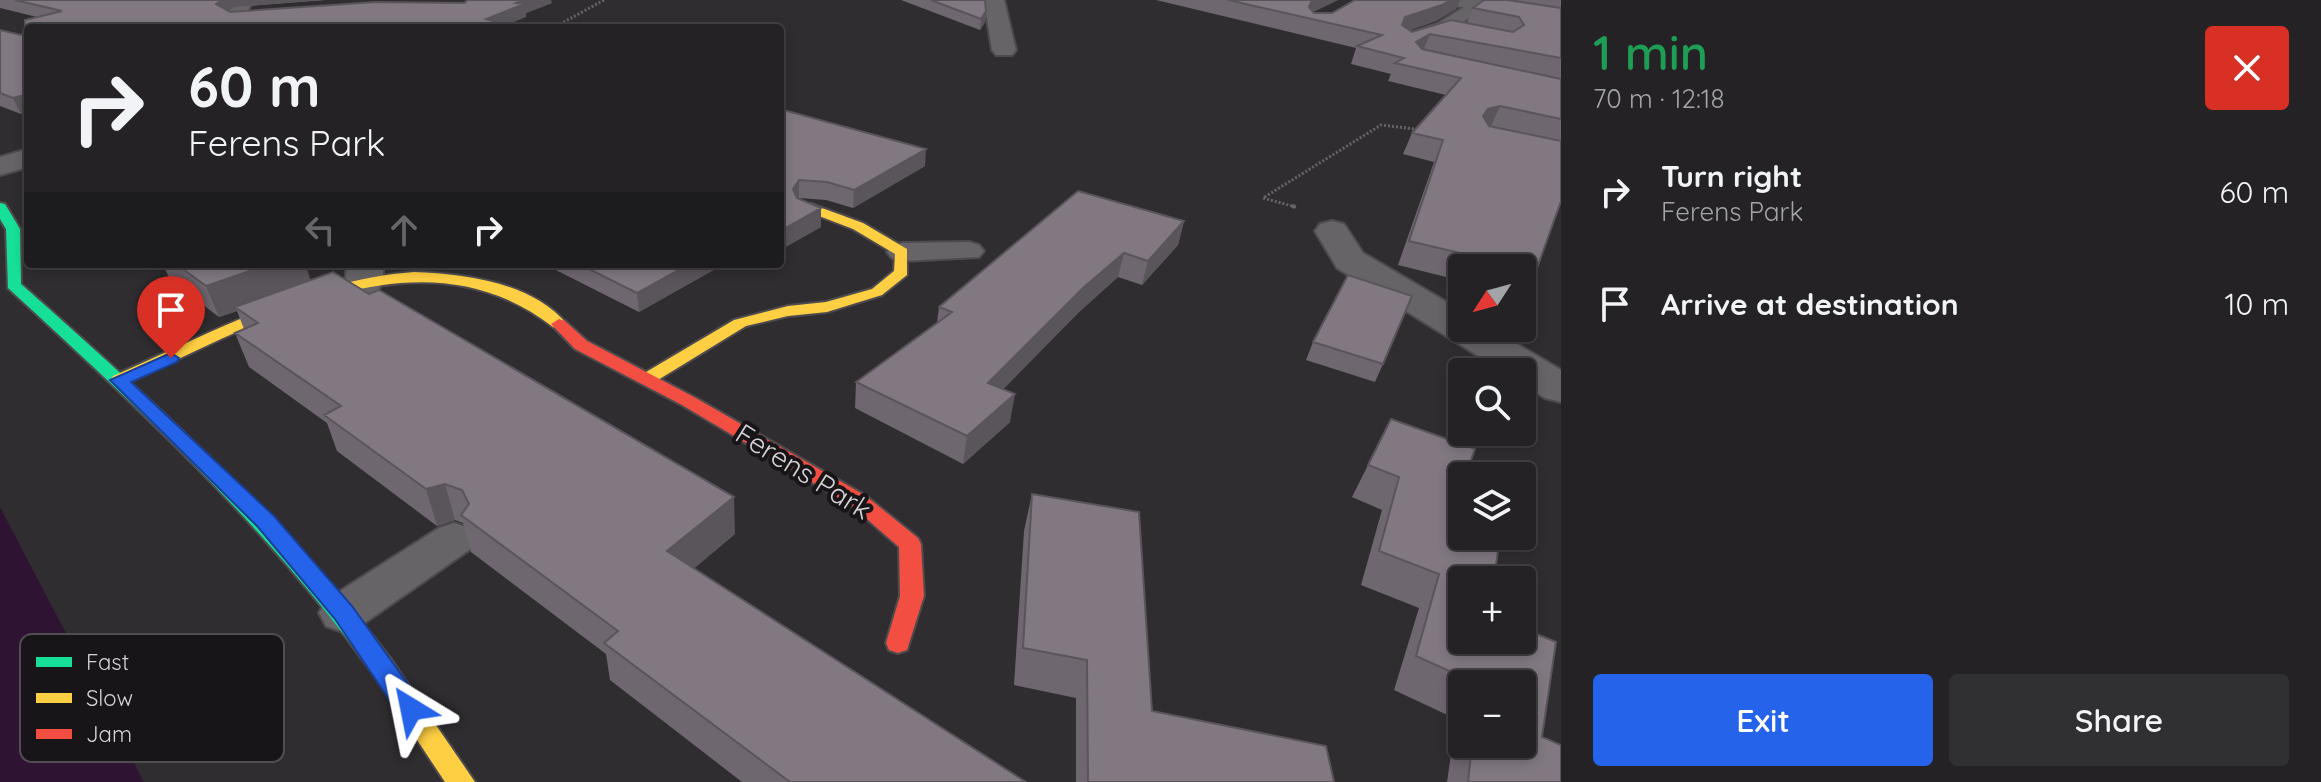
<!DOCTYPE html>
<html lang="en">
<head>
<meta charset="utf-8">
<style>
	:root { --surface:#242225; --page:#302f32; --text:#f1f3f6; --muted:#a3a4a7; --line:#413f42; --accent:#2563eb }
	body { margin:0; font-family:Quicksand,sans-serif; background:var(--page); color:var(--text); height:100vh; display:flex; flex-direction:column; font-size:30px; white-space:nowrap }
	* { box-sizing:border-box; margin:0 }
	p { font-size:26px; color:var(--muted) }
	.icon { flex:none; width:44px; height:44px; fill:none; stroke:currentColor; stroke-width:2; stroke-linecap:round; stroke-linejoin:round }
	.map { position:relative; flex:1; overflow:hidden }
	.side { display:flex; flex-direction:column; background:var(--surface); width:760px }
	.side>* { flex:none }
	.guide { position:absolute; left:24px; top:24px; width:760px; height:244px; border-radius:8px; box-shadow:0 4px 12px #0003,0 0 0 2px var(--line); background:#242225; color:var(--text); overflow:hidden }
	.needle { width:52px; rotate:234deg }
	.tools { position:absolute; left:1448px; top:254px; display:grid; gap:16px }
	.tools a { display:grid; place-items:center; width:88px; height:88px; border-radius:8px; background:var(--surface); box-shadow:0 4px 12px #0003,0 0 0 2px var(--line); font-size:40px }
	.pin { position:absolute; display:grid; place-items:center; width:68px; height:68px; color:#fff; margin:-82px -34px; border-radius:50% 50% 50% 0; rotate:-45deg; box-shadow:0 0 8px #0007 }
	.pin .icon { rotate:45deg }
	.me { position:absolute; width:88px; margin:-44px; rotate:325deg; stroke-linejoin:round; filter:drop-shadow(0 0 6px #0008) }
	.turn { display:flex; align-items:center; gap:28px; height:168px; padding:0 32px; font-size:36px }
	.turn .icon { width:104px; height:104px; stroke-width:2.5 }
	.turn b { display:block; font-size:56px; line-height:68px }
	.lanes { display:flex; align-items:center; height:76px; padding:0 32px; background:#0003; justify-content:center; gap:40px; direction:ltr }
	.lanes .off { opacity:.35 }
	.round { display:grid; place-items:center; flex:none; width:84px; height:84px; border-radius:8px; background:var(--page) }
	.overview { display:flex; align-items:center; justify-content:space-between; height:136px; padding:0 32px }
	h1 { font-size:48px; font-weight:600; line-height:60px; color:#1e9e55 }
	.action { display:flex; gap:16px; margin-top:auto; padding:16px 32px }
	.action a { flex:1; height:92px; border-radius:8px; background:var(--accent); color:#fff; font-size:32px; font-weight:600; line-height:92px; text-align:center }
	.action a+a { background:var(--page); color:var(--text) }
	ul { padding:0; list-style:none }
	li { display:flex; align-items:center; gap:24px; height:112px; padding:0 32px }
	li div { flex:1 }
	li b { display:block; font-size:30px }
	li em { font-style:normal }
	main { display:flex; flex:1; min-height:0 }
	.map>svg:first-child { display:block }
	.water { fill:#2e1432 }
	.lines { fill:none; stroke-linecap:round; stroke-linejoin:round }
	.lane-casing { stroke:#4e4b4e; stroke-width:4 }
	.street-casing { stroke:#4e4b4e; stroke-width:4 }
	.fast-casing { stroke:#4e4b4e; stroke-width:4 }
	.slow-casing { stroke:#4e4b4e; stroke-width:4 }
	.jam-casing { stroke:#4e4b4e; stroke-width:4 }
	.path-far1 { stroke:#666467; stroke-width:3; stroke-dasharray:2 2; stroke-linecap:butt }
	.path { stroke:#666467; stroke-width:4; stroke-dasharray:3 3; stroke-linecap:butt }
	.lane { fill:#676467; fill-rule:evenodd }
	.street { fill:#676467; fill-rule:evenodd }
	.fast { fill:#16e098; fill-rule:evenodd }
	.slow { fill:#ffcf43; fill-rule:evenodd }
	.jam { fill:#f24e42; fill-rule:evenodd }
	.wall { fill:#6f6770; fill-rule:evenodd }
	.shaded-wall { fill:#5a545b }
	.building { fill:#817882; stroke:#5a545b; stroke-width:2 }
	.route { fill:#2563eb; stroke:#184099; stroke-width:2 }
	.labels { text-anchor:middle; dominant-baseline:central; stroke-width:8; stroke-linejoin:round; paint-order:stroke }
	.street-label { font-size:28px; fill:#d5d2d6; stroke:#181518 }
	.key { fill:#181518; stroke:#514e51; stroke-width:2 }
	.key-label { font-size:22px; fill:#d5d2d6 }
</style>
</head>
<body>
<main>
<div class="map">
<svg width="1561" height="782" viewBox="0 0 1561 782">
	<rect width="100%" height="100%" fill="#302d31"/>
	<path class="water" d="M0 507 144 782H0Z"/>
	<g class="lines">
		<defs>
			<path id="lane" d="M1475 0H1485L1489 4 1449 32 1411 45 1402 39 1404 35 1437 24Z
				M969 242 979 245 984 251 979 257 902 261 892 258 887 252 892 246 902 243Z
				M454 523 469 528 476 539 469 550 360 626 343 632 326 626 319 613 326 600 439 528Z"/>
			<path id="street" d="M233 0H253L240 28H218Z
				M984 0H1004L1016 50 1012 55H996L992 50Z
				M1445 0H1494L1561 11V23L1455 6Z
				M28 149V167L0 175V157Z
				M1332 221 1344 224 1363 253 1462 311V328H1490L1561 370V402L1545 398 1522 384V372H1504L1337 268 1315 231 1320 224Z
				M347 264H383V283L377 291 364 294 351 291 345 283Z"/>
			<path id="fast" d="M0 203 5 204 20 229 21 284C153 401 282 517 390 658L393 665 390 672 381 675 372 672C265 525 141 410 8 288L6 229 0 219Z"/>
			<path id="slow" d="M811 204 863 223 907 249V275L882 295 827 312 788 316 746 326 653 383H641L638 379 641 375 734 320 788 306 826 302 872 289 894 271 895 254 853 229 806 211V205Z
				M414 272C465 274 531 282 567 324L559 329 553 327C419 223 256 325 125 384H113L110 380 113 376C209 334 306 280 414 272Z
				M381 655 390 658 475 782H445L372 672 369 665 372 658Z"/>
			<path id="jam" d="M559 319 565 321 587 341 694 397 866 496 918 538 921 544 924 596 907 650 898 653 889 650 886 643 900 596 899 547 852 506 682 405 575 349 551 324Z"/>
		</defs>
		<use href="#lane" class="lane-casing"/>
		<use href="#street" class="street-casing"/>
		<use href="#fast" class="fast-casing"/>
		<use href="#slow" class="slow-casing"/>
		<use href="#jam" class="jam-casing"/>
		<path class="path-far1" d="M553 28 604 0
			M1296 207 1263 198 1381 125 1422 130"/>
		<path class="path" d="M1292 206 1296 207"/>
		<use href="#lane" class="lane"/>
		<use href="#street" class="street"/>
		<use href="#fast" class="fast"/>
		<use href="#slow" class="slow"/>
		<use href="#jam" class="jam"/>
	</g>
	<path class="wall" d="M0 0H325L234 7 228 11 230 12 464 3H552L526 13V17L28 28 21 114 0 106V30L21 35 37 17 0 8Z
		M901 0H985L986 11 985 22 980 30Z
		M1156 0H1338L1313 12 1314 13 1456 9 1436 21 1410 30 1412 32 1467 23 1473 8H1561V201L1536 271 1522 296V268H1462V281L1398 265 1434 162 1403 154 1412 133 1446 95 1388 81 1391 74 1351 64 1356 48Z
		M1512 0H1561V8Z
		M780 109 925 166 853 208 826 200 799 198 798 199 821 227 780 250Z
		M1184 221 1178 245 1142 285 1118 277 1079 312 1003 389 1010 422 963 464 855 408 856 382 937 323 939 307Z
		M163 264H305L310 280 735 534 694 568 1026 782H742L610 680 606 654 471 552 463 523 455 520 437 526 337 451 327 423 249 367 235 333 244 329 237 311 219 317 170 280Z
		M544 264H724L639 312Z
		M1313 342 1383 364 1375 382 1306 360Z
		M1391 419 1475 449 1465 476H1462V484L1451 513 1462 517V536H1500L1494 580H1462V640H1522V628L1556 642 1542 737 1561 745V782H1447L1456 719 1394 690 1419 608 1361 585 1382 510 1352 497ZM1462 684H1522V744H1462Z
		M1032 494 1152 711 1334 782H1076V698L1014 685 1024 531Z"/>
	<path class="shaded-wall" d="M222 0H325L234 7 220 17 216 4Z
		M523 0H551L552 3 526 13V17L500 28 486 19Z
		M1312 0H1338L1308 14 1305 18Z
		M1451 0H1460L1456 9 1436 21 1399 34 1405 17Z
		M986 11 985 22 980 30 981 19Z
		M1430 34 1423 51 1416 42Z
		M28 94V112L21 114 13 98Z
		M1500 106 1491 126 1479 129 1483 116 1488 109Z
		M926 149 925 166 853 208 854 190Z
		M799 180V198L792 207 793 189Z
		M821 208V227L780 250V231Z
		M1184 221 1178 245 1142 285 1148 261Z
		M1124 253 1118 277 1079 312 984 409 988 383 1084 287Z
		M270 264H305L312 284 235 307 237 311 219 317 206 286Z
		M689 264H724L639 312 637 293Z
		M1015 394 1010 422 963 464 967 436Z
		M445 484 455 520 437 526 426 489Z
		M734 497 735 534 671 588 667 551Z"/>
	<path class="building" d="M15 0H222L216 4 230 12 376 2 464 3 468 0H523L516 3 524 4 486 19 517 28H28V94L13 98 0 93V30L21 35 25 32V20L62 11Z
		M931 0H985L986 11 981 19Z
		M1228 0H1312L1309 7 1314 13H1332L1355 0H1451L1442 5 1405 17 1402 25 1412 32 1451 20 1513 32 1524 25 1519 17 1473 8 1484 0H1507L1561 8V58L1430 34 1416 42 1422 49 1561 79V119L1500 106 1488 109 1483 116 1489 126 1561 141V201L1536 271 1409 241 1443 140 1412 133 1461 78 1395 63 1404 58 1357 46 1382 35Z
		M780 109 926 149 854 190 827 182 799 180 793 189 797 198 821 208 780 231Z
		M1078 191 1184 221 1148 261 1124 253 1084 287 988 383 1015 394 967 436 856 382 952 312 939 307Z
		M176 264H270L206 286Z
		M579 264H689L637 293Z
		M333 272 369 294 379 290 734 497 667 551 1026 782H790L604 643 618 631 461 515 469 504 462 490 445 484 426 489 324 415 341 406 235 333 258 323 235 307Z
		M1348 275 1412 296 1383 364 1313 342Z
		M1391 419 1475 449 1465 476H1462V484L1451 513 1462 517V536H1500L1494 580H1462V640H1522V628L1556 642 1542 737 1561 745V782H1468L1472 744H1522V684H1478L1416 656 1439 574 1379 551 1399 477 1368 465Z
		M1032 494 1139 512 1152 711 1326 746 1334 782H1088L1087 660 1023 648Z"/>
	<path class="route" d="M171 353 179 358 177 362 131 382 274 516 352 606 420 701 424 709 420 717 411 721 401 717 335 619 258 527 110 380Z"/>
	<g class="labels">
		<g class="street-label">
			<text transform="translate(804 471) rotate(32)">Ferens Park</text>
		</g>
	</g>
	<rect x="20" y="634" width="264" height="128" rx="12" class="key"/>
	<rect x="36" y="657" width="36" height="10" fill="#16e098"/>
	<rect x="36" y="693" width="36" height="10" fill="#ffcf43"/>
	<rect x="36" y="729" width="36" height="10" fill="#f24e42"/>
	<g class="key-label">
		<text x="86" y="670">Fast</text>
		<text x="86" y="706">Slow</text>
		<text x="86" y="742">Jam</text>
	</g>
</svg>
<div class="tools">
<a><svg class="needle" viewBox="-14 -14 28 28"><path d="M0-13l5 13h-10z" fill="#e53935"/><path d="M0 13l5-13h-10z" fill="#a3a4a7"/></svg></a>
<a><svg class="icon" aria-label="search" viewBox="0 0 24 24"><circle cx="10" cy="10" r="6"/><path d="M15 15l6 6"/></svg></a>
<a><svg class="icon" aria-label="layers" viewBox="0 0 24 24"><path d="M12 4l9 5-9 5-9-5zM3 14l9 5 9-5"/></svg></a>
<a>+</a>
<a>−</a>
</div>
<div class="pin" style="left:171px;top:358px;background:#d93025"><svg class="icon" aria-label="arrive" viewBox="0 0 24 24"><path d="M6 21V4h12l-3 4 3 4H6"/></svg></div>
<svg class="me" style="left:411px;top:709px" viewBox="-20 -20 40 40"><path d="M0-17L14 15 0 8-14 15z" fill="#2563eb" stroke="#fff" stroke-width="4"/></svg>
<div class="guide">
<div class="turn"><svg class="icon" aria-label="right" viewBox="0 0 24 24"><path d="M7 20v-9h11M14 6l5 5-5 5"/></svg><div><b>60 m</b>Ferens Park</div></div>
<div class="lanes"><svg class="icon off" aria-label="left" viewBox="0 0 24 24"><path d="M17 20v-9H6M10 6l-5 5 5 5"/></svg><svg class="icon off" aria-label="ahead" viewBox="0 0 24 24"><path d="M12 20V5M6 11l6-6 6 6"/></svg><svg class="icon" aria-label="right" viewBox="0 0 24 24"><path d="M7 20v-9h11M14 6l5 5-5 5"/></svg></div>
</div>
</div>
<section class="side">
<div class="overview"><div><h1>1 min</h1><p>70 m · 12:18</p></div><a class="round" style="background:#d93025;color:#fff"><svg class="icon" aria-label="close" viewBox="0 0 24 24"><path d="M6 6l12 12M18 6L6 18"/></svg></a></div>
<ul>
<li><svg class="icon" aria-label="right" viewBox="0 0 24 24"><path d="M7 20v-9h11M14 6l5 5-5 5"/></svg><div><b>Turn right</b><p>Ferens Park</p></div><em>60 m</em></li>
<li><svg class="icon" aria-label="arrive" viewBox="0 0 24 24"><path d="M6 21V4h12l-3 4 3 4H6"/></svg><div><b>Arrive at destination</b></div><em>10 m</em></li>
</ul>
<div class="action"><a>Exit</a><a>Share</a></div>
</section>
</main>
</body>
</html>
